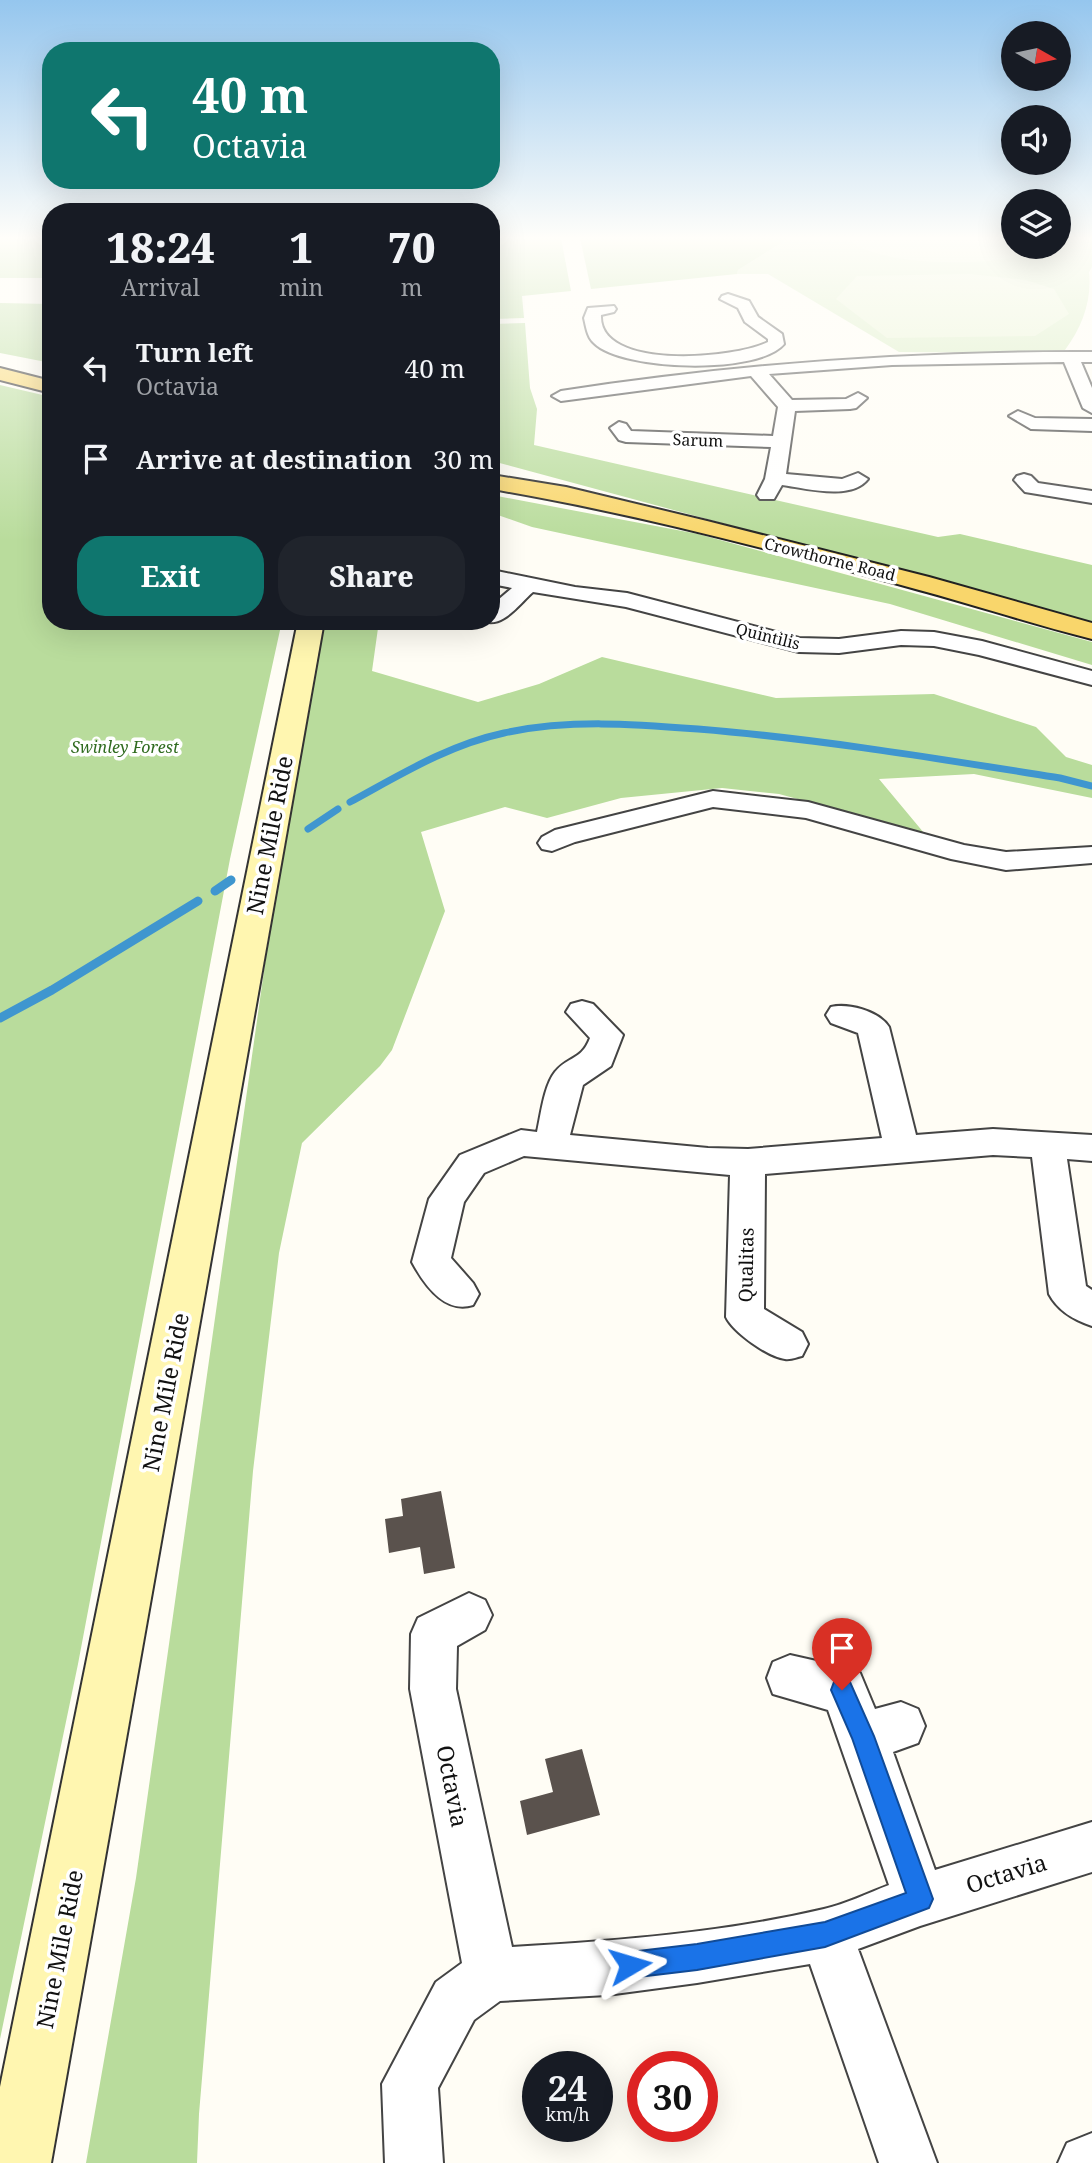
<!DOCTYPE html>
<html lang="en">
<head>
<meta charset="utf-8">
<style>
	:root { --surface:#171b24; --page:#20242c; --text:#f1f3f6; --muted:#9ea1a6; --accent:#0f766e }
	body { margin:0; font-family:"Noto Serif",serif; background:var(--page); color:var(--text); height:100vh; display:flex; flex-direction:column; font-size:26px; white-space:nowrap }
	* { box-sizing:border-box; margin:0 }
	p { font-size:23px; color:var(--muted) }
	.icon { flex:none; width:38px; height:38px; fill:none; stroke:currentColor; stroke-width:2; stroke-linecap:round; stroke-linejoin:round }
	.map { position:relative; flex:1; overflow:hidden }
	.side { position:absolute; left:42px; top:203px; width:458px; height:427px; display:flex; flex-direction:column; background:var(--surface); border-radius:28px; box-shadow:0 7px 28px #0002 }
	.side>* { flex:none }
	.top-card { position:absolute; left:42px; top:42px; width:458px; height:147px; border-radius:28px; box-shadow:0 7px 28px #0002; background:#0f766e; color:#fff; overflow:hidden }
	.needle { width:46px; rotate:99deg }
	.tools { position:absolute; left:1001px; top:21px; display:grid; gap:14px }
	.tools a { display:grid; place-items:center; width:70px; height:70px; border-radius:50%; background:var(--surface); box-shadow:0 7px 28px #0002; font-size:35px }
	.speed { position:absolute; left:522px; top:2051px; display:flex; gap:14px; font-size:35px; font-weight:700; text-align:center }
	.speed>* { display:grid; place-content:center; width:91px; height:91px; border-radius:50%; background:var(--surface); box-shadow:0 7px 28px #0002; line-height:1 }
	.speed small { font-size:18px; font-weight:400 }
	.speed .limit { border:10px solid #d22; background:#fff; color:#111 }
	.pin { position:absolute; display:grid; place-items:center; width:60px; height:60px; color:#fff; margin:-72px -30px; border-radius:50% 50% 50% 0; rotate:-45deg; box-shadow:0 0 7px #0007 }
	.pin .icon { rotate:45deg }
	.me { position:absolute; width:77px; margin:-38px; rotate:83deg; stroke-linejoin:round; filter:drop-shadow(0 0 5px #0008) }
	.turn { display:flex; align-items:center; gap:24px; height:147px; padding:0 35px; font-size:32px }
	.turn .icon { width:91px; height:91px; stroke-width:2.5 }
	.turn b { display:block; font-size:49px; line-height:60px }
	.eta { display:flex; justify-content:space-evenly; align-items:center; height:119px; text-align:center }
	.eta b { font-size:42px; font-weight:800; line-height:49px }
	.primary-button { display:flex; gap:14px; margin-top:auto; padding:14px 35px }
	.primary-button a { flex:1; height:80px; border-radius:28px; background:var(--accent); color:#fff; font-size:28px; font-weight:800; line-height:80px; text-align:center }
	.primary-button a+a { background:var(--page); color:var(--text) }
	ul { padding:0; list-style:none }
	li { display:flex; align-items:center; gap:21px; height:91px; padding:0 35px }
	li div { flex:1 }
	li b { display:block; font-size:26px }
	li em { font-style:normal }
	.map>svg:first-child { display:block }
	.green { fill:#d5ebbd }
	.forest { fill:#b9dc9c }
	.pitch { fill:#e6f2cf }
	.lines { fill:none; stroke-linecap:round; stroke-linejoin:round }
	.stream-far1 { stroke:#3f96cf; stroke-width:7 }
	.stream { stroke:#3f96cf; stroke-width:9 }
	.building { fill:#5a524d }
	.minor-casing { stroke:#444; stroke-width:4 }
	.secondary-casing { stroke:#333; stroke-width:4 }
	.primary-casing { stroke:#222; stroke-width:4 }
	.minor { fill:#fff; fill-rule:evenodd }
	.secondary { fill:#fff6b0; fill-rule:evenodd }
	.primary { fill:#f9d66b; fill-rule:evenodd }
	.route { fill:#1a73e8; stroke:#114b97; stroke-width:2 }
	.labels { text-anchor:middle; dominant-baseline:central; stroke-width:7; stroke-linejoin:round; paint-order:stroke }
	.far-street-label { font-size:16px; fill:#111; stroke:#fff }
	.far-park-label { font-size:16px; font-style:italic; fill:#2f6b1f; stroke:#fff }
	.street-label { font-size:19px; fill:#111; stroke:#fff }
	.near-street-label { font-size:23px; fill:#111; stroke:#fff }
</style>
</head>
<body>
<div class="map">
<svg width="1092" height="2163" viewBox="0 0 1092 2163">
	<rect width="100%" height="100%" fill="#fffdf5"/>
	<path class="green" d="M789 238H1013V247H1059V238H1092V267L1089 272C1092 301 1082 327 1065 350L1044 353 899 352 768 274H737L738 270Z"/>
	<path class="forest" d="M0 238H51V278H0Z
		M492 238H561L571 291 522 296 524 318 492 319Z
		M580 238H789L738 270 737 274 591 289Z
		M0 303 51 304V363L0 353Z
		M525 323 530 388 537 409 534 445 938 537 960 534 1092 565V623L492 461V324Z
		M0 385 51 397V621H282L230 859 78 1664 0 2039Z
		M492 495 698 534 1092 642V665L890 604 532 527 492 513Z
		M325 621H379L372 671 478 702 539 684 602 657 776 698 934 694 1036 727 1066 757 1092 765V798L974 774 879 779 924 833 779 794 722 788 621 798 547 818 505 807 421 832 445 911 392 1050 380 1066 302 1143 279 1253 253 1471 199 2114 197 2163H86L136 1878 274 900Z"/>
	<path class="pitch" d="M847 238H1013V247L1047 248C1008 267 878 270 847 238Z
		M970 274 1026 280 1054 289 1069 314 1035 336 887 338 836 299 857 276Z"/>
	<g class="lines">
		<path class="stream-far1" d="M350 802C400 775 448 745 504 733 568 719 634 724 698 729 820 739 940 759 1060 778L1092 786
			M308 829 338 809"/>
		<path class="stream" d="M215 891 231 880
			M0 1018 52 990 198 901"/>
	</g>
	<path class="building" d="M441 1491 455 1568 424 1574 420 1547 389 1553 385 1519 403 1516 401 1499Z
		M582 1749 600 1815 527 1835 520 1801 553 1792 545 1759Z"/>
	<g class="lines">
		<defs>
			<path id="minor" d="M728 294 749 301 758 317 782 334 784 344C758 375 622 371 594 343 587 337 586 326 584 318L588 308 614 306 616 309 614 312 601 315C598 371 735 359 768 342V339L745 322 738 308 720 299 722 296Z
				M1092 352V362H1081L1092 388V413L1083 408 1064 362 892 365 769 374 792 400 846 399 858 393 867 398 856 408 850 409 795 411 786 474 842 479 858 473 868 479C851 501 805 488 782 485L774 499H760L757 495 765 479 771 447 626 442 619 440 610 428 619 422 626 424 631 431 773 436 778 407 751 376 561 401 552 396 561 391C737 364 913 351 1092 352Z
				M1018 411 1035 418 1092 419V431L1031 429 1009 416Z
				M1024 474 1031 476 1038 483 1092 491V503L1025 492 1014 480 1017 476Z
				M492 570 575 587 627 593 799 638 839 639 901 631 934 632 982 641 1092 671V685L979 655 934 646 901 645 839 653 799 652 626 607 533 592C519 604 503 628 484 621H492V605L512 588 492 584Z
				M713 791 808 802 964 845 1006 852 1092 847V863L1006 870 951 859 806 818 713 807 575 842 552 851 542 849 538 843 542 837 555 830Z
				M582 1001 593 1004 623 1035 611 1066 583 1085 570 1135 708 1148 748 1149 882 1138 858 1033 831 1023 826 1015 831 1007C848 1003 879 1011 889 1027L916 1135 993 1129 1092 1135V1161L1067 1159 1086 1286 1092 1290V1326C1074 1320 1058 1311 1049 1294L1032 1157 993 1155 765 1174 764 1309 802 1332 808 1344 802 1356C797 1357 791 1360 785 1359 768 1357 733 1332 726 1317L730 1175 524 1156 484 1173 464 1202 451 1258 473 1283 479 1294 473 1305C445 1314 425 1286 412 1262L429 1199 460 1155 521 1130 537 1132C541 1114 544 1086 555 1072 568 1056 582 1060 590 1038L566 1012 571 1004Z
				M469 1593 485 1600 492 1615 485 1630 457 1646 456 1689 512 1947C616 1941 722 1933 824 1909 846 1904 868 1893 889 1885L828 1710 773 1694 767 1678 773 1662 790 1655 843 1667 860 1673 875 1709 901 1702 918 1709 925 1726 918 1743 893 1752 935 1870 1092 1822V1872L920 1926 858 1949 937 2163H879L810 1964 697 1983 607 1995 500 2001 474 2020 438 2088 443 2163H385L382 2084 436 1982 462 1963 410 1689 411 1634 418 1618Z
				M1092 2133V2163H1058L1067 2143Z"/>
			<path id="secondary" d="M298 621H324L51 2163H0V2087Z"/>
			<path id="primary" d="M0 368 51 381V393L0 380Z
				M492 475 566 487 707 521 929 577 1092 623V639C1032 624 972 604 912 588 774 550 633 513 492 489Z"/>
		</defs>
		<use href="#minor" class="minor-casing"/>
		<use href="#secondary" class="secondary-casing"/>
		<use href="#primary" class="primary-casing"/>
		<use href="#minor" class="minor"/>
		<use href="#secondary" class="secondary"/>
		<use href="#primary" class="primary"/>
	</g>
	<linearGradient id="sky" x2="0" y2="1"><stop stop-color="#95c6ee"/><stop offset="0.44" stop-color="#fffefa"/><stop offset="1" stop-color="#fffefa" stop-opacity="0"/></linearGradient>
	<rect width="1092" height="541" fill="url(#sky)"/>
	<path class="route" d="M842 1679 850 1682 874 1736 933 1899 929 1908 825 1947 697 1970 630 1978 621 1974 617 1965 621 1956 630 1952 697 1944 825 1922 906 1893 852 1738 831 1690 834 1682Z"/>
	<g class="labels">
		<g class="far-street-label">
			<text transform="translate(698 440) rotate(2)">Sarum</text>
			<text transform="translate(830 559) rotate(14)">Crowthorne Road</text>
			<text transform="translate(768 636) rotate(14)">Quintilis</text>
		</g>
		<g class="far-park-label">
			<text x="125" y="747">Swinley Forest</text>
		</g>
		<g class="street-label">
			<text transform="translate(746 1265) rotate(-89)">Qualitas</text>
		</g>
		<g class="near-street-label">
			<text transform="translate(269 835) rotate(-79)">Nine Mile Ride</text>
			<text transform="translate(165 1392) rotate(-79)">Nine Mile Ride</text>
			<text transform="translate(453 1786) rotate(79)">Octavia</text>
			<text transform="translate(1006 1873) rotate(-17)">Octavia</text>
			<text transform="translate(59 1949) rotate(-79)">Nine Mile Ride</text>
		</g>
	</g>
</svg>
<div class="tools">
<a><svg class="needle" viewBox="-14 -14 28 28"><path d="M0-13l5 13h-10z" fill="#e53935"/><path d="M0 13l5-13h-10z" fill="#9ea1a6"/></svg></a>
<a><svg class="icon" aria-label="sound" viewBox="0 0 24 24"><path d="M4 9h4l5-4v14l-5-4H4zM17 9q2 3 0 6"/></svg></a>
<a><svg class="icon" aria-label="layers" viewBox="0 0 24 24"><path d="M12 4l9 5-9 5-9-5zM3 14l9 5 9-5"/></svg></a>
</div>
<div class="speed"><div>24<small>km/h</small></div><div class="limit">30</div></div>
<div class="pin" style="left:842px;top:1690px;background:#d93025"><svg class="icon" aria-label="arrive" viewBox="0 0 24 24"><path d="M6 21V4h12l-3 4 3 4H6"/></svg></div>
<svg class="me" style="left:630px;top:1965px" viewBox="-20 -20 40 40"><path d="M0-17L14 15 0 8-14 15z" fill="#1a73e8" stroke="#fff" stroke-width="4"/></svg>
<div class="top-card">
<div class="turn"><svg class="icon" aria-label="left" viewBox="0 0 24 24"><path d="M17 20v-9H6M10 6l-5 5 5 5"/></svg><div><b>40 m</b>Octavia</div></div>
</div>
<section class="side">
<div class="eta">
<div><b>18:24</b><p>Arrival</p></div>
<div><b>1</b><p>min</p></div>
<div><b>70</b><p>m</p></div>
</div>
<ul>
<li><svg class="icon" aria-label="left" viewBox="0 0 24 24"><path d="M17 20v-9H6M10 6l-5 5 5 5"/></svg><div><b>Turn left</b><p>Octavia</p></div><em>40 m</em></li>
<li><svg class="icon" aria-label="arrive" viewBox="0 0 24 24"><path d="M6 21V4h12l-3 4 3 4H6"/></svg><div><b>Arrive at destination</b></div><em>30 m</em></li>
</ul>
<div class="primary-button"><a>Exit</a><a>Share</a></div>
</section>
</div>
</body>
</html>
